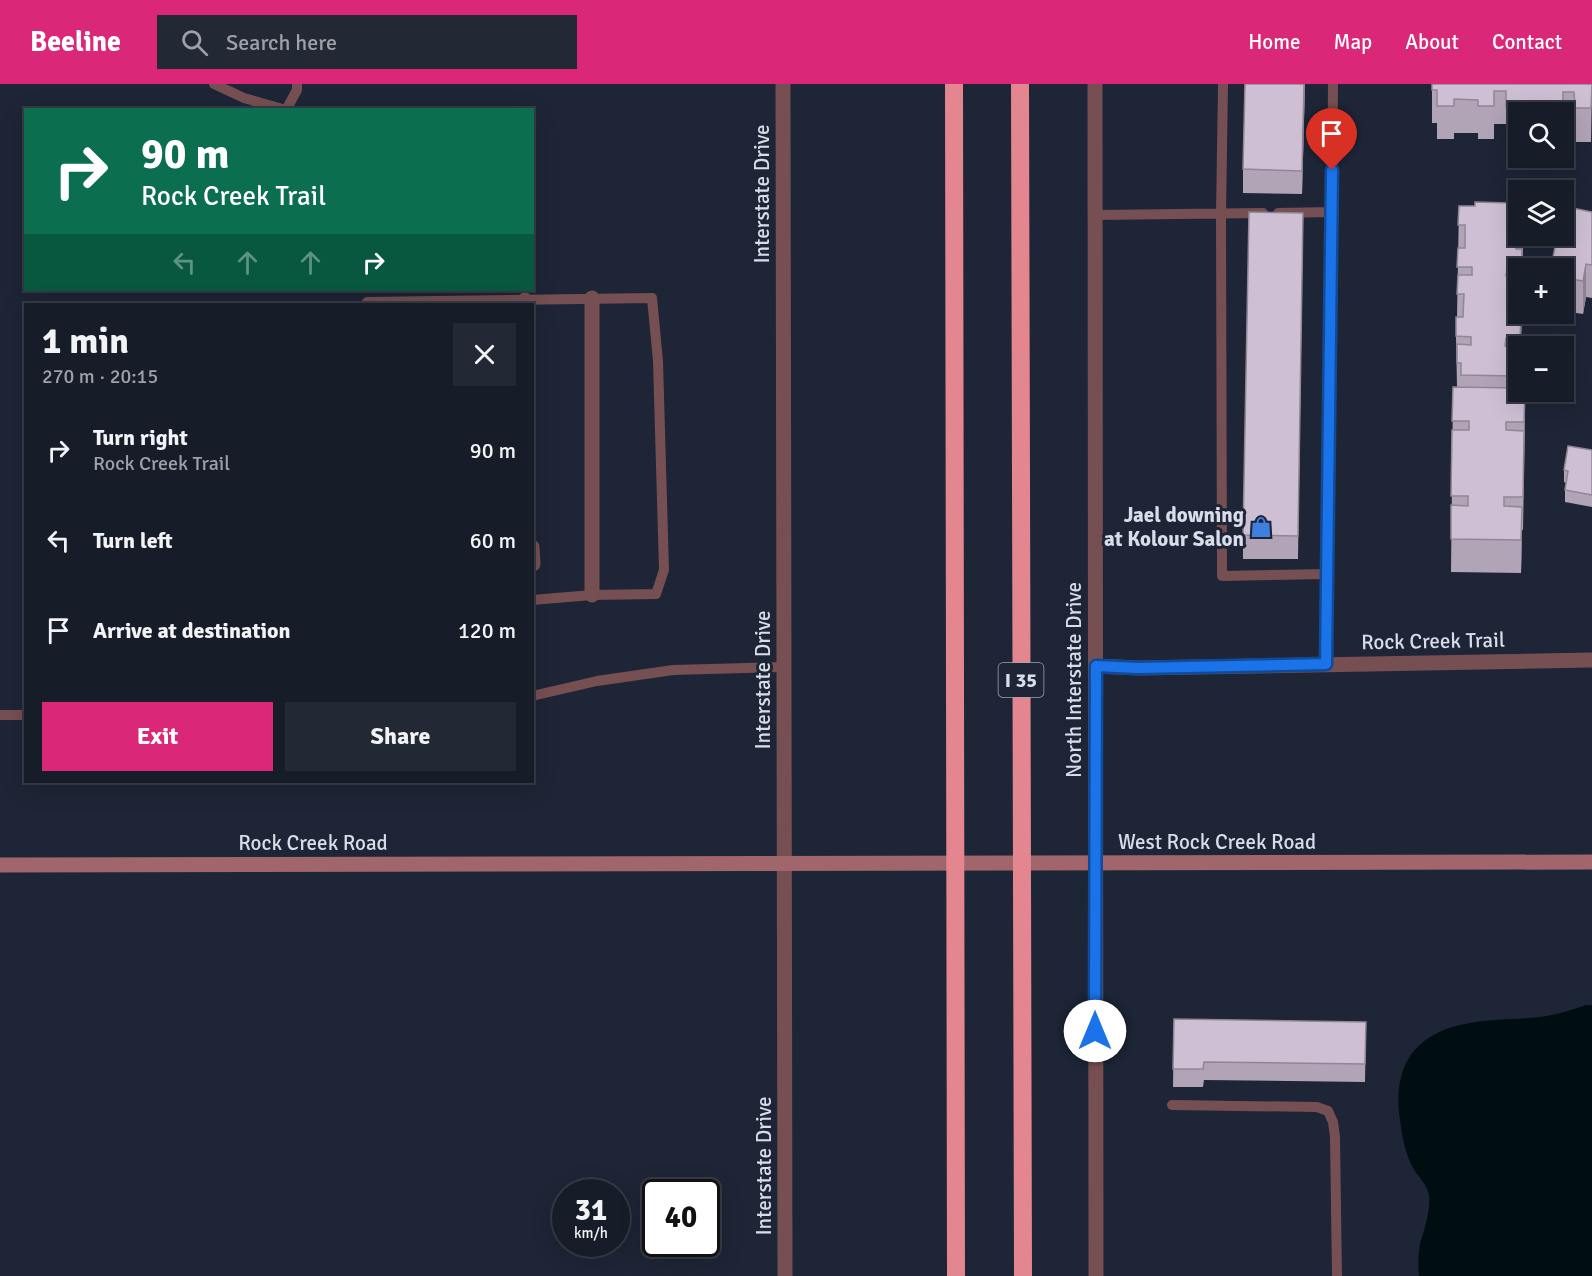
<!DOCTYPE html>
<html lang="en">
<head>
<meta charset="utf-8">
<style>
	:root { --surface:#161c28; --page:#232934; --text:#f1f3f6; --muted:#9ea1a8; --line:#353a45; --accent:#db2777 }
	body { margin:0; font-family:Signika,sans-serif; background:var(--page); color:var(--text); height:100vh; display:flex; flex-direction:column; font-size:22px; white-space:nowrap }
	* { box-sizing:border-box; margin:0 }
	p { font-size:20px; color:var(--muted) }
	.icon { flex:none; width:33px; height:33px; fill:none; stroke:currentColor; stroke-width:2; stroke-linecap:round; stroke-linejoin:round }
	.map { position:relative; flex:1; overflow:hidden }
	.side { position:absolute; left:24px; top:219px; width:510px; height:480px; display:flex; flex-direction:column; background:var(--surface); border-radius:0px; box-shadow:0 6px 24px #0002,0 0 0 2px var(--line) }
	.side>* { flex:none }
	.top-card { position:absolute; left:24px; top:24px; width:510px; height:183px; border-radius:0px; box-shadow:0 6px 24px #0002,0 0 0 2px var(--line); background:#0b6e4f; color:#fff; overflow:hidden }
	.controls { position:absolute; left:1508px; top:18px; display:grid; gap:12px }
	.controls a { display:grid; place-items:center; width:66px; height:66px; border-radius:0px; background:var(--surface); box-shadow:0 6px 24px #0002,0 0 0 2px var(--line); font-size:30px }
	.speed { position:absolute; left:552px; top:1095px; display:flex; gap:12px; font-size:30px; font-weight:700; text-align:center }
	.speed>* { display:grid; place-content:center; width:78px; height:78px; border-radius:50%; background:var(--surface); box-shadow:0 6px 24px #0002,0 0 0 2px var(--line); line-height:1 }
	.speed small { font-size:15px; font-weight:400 }
	.speed .limit { border:3px solid #111; border-radius:9px; background:#fff; color:#111 }
	.pin { position:absolute; display:grid; place-items:center; width:51px; height:51px; color:#fff; margin:-62px -26px; border-radius:50% 50% 50% 0; rotate:-45deg; box-shadow:0 0 6px #0007 }
	.pin .icon { rotate:45deg }
	.me { position:absolute; width:66px; margin:-33px; rotate:0deg; stroke-linejoin:round; filter:drop-shadow(0 0 4px #0008) }
	.turn { display:flex; align-items:center; gap:21px; height:126px; padding:0 18px; font-size:27px }
	.turn .icon { width:78px; height:78px; stroke-width:2.5 }
	.turn b { display:block; font-size:42px; line-height:51px }
	.lanes { display:flex; align-items:center; height:57px; padding:0 18px; background:#0003; justify-content:center; gap:30px; direction:ltr }
	.lanes .off { opacity:.35 }
	.round { display:grid; place-items:center; flex:none; width:63px; height:63px; border-radius:0px; background:var(--page) }
	.head { display:flex; align-items:center; justify-content:space-between; height:102px; padding:0 18px }
	h1 { font-size:36px; font-weight:800; line-height:45px }
	.primary-button { display:flex; gap:12px; margin-top:auto; padding:12px 18px }
	.primary-button a { flex:1; height:69px; border-radius:0px; background:var(--accent); color:#fff; font-size:24px; font-weight:800; line-height:69px; text-align:center }
	.primary-button a+a { background:var(--page); color:var(--text) }
	ul { padding:0; list-style:none }
	li { display:flex; align-items:center; gap:18px; height:90px; padding:0 18px }
	li div { flex:1 }
	li b { display:block; font-size:22px }
	li em { font-style:normal }
	header { display:flex; align-items:center; gap:36px; box-sizing:border-box; height:84px; padding:0 30px; background:var(--accent); color:#fff }
	header strong { font-size:28px }
	nav { display:flex; gap:33px; margin-inline-start:auto; font-size:21px }
	.search { width:420px; height:54px; background:var(--page); display:flex; align-items:center; gap:15px; box-sizing:border-box; padding:0 21px; border-radius:0px; color:var(--muted); font-size:22px }
	.map>svg:first-child { display:block }
	.water { fill:#000e12 }
	.lines { fill:none; stroke-linecap:round; stroke-linejoin:round }
	.service { stroke:#754f52; stroke-width:10 }
	.minor { stroke:#754f52; stroke-width:15 }
	.tertiary { stroke:#754f52; stroke-width:15 }
	.secondary { stroke:#a1666b; stroke-width:15 }
	.motorway { stroke:#e3868f; stroke-width:18 }
	.wall { fill:#b1a4b7 }
	.shaded-wall { fill:#908695 }
	.building { fill:#cebfd5; stroke:#908695; stroke-width:1.5 }
	.route-casing { stroke:#114b97; stroke-width:15 }
	.route { stroke:#1a73e8; stroke-width:10 }
	.labels { text-anchor:middle; dominant-baseline:central; stroke-width:6; stroke-linejoin:round; paint-order:stroke }
	.shield { fill:#1d2536; stroke:#a0a6b3; stroke-width:1.5 }
	.shield-label { font-size:20px; font-weight:bold; fill:#d8dde9 }
	.street-label { font-size:21px; fill:#d8dde9; stroke:#1d2536 }
	.poi-label { font-size:21px; font-weight:bold; fill:#d8dde9; stroke:#1d2536; text-anchor:end }
</style>
</head>
<body>
<header>
<strong>Beeline</strong>
<div class="search"><svg class="icon" aria-label="search" viewBox="0 0 24 24"><circle cx="10" cy="10" r="6"/><path d="M15 15l6 6"/></svg>Search here</div>
<nav><a>Home</a><a>Map</a><a>About</a><a>Contact</a></nav>
</header>
<div class="map">
<svg width="1592" height="1192" viewBox="0 0 1592 1192">
	<rect width="100%" height="100%" fill="#1d2536"/>
	<path class="water" d="M1586 921H1592V1192H1419C1418 1182 1418 1170 1420 1160 1424 1146 1431 1126 1429 1111 1427 1100 1418 1093 1413 1084 1405 1069 1402 1052 1400 1036 1392 981 1415 948 1470 939 1495 934 1521 936 1547 932 1560 930 1573 925 1586 921Z"/>
	<g class="lines">
		<path class="service" d="M214 0 244 14 286 26
			M1223 0 1221 130 1222 492 1327 490
			M286 26 297 6V0
			M1332 128 1333 0
			M1278 129 1332 128 1326 580
			M1095 131 1263 129
			M366 220 367 218 652 214 658 277 664 486 656 510 592 511 532 516
			M532 612 597 597 673 586 784 583
			M0 631H26
			M1172 1021 1317 1023 1328 1027 1333 1038 1335 1053 1337 1192"/>
		<path class="minor" d="M592 214V511
			M525 216V220
			M532 463 533 480"/>
		<path class="tertiary" d="M783 0 785 1192
			M1095 0 1096 1192
			M1096 582 1138 584 1592 576"/>
		<path class="secondary" d="M0 781 1592 778"/>
		<path class="motorway" d="M954 0 956 1192
			M1020 0 1023 1192"/>
	</g>
	<path class="wall" d="M1305 0 1302 110 1243 109V85Z
		M1432 0H1592L1591 58H1575L1574 41H1563V28H1518V56H1506V40H1494V55H1478V49H1454V55H1437V39H1432Z
		M1459 122 1518 123V152H1523V175L1518 184V230H1522L1521 262H1518V308H1525L1523 446H1522L1521 489 1451 488 1453 303H1457L1456 252 1457 233Z
		M1592 128V234V214L1586 213 1583 230 1563 227V184Z
		M1303 129 1298 475H1243V451Z
		M1592 366V423L1565 418V406L1566 399 1564 398V386Z
		M1174 935 1366 938 1365 998 1204 996 1203 1003H1173Z"/>
	<path class="shaded-wall" d="M1304 0H1305L1302 110V87Z
		M1586 180V213L1583 230V197Z
		M1525 308V337L1523 446 1524 338Z
		M1522 423V456L1521 489V456Z"/>
	<path class="building" d="M1245 0H1304L1302 87 1243 85Z
		M1432 0H1592L1591 24H1575L1574 8H1563V24H1546V18L1523 17V23H1506V7H1494V22H1478V16L1454 15V22H1437V6H1432Z
		M1475 118 1508 119 1507 123H1518V142H1517L1516 165H1522V184H1507L1506 192H1518V211H1516L1515 235H1521L1520 254H1506L1505 262H1522H1518V281H1515L1514 292 1461 291V279H1457V260L1471 261V253L1456 252V233H1463L1464 210H1457L1458 191H1472V183H1457L1458 164H1465V141H1458L1459 122H1475Z
		M1563 122 1592 128V181L1586 180 1583 197 1563 194V184H1551L1557 152H1563Z
		M1249 128 1303 129 1298 452 1243 451Z
		M1453 303 1518 304V308H1525L1524 338H1506V346L1524 347 1523 413H1504V422L1522 423 1521 456 1451 455V421L1468 422V412H1451L1452 346H1469V337H1452Z
		M1568 362 1592 366V411L1565 406 1568 387 1564 386Z
		M1174 935 1366 938 1365 980 1204 978 1203 985H1173Z"/>
	<g class="lines">
		<defs>
			<path id="route" d="M1095 947 1096 582 1138 584 1326 580 1332 86"/>
		</defs>
		<use href="#route" class="route-casing"/>
		<use href="#route" class="route"/>
	</g>
	<defs>
		<symbol id="shop-bare" viewBox="-9 -9 18 18"><path d="M-5-2.5h2.3a2.7 3.5 0 0 1 5.4 0H5L5.5 6h-11ZM-1.5-2.5h3a1.5 2.3 0 0 0-3 0Z" fill="#3f7fe0" stroke="#1d2536" stroke-width="2.5" paint-order="stroke"/></symbol>
	</defs>
	<g fill-rule="evenodd">
		<use href="#shop-bare" x="1246" y="428" width="30" height="30"/>
	</g>
	<g class="labels">
		<rect class="shield" x="998.5" y="579" width="45" height="34" rx="4.5"/>
		<g class="shield-label">
			<text x="1021" y="596">I 35</text>
		</g>
		<g class="street-label">
			<text transform="translate(762 110) rotate(-90)">Interstate Drive</text>
			<text transform="translate(1433 557) rotate(-1)">Rock Creek Trail</text>
			<text transform="translate(763 596) rotate(-90)">Interstate Drive</text>
			<text transform="translate(1074 596) rotate(-90)">North Interstate Drive</text>
			<text x="1217" y="758">West Rock Creek Road</text>
			<text x="313" y="759">Rock Creek Road</text>
			<text transform="translate(764 1082) rotate(-90)">Interstate Drive</text>
		</g>
		<g class="poi-label">
			<text x="1244" y="431">Jael downing<tspan x="1244" dy="24">at Kolour Salon</tspan></text>
		</g>
	</g>
</svg>
<div class="controls">
<a><svg class="icon" aria-label="search" viewBox="0 0 24 24"><circle cx="10" cy="10" r="6"/><path d="M15 15l6 6"/></svg></a>
<a><svg class="icon" aria-label="layers" viewBox="0 0 24 24"><path d="M12 4l9 5-9 5-9-5zM3 14l9 5 9-5"/></svg></a>
<a>+</a>
<a>−</a>
</div>
<div class="speed"><div>31<small>km/h</small></div><div class="limit">40</div></div>
<div class="pin" style="left:1332px;top:86px;background:#d93025"><svg class="icon" aria-label="arrive" viewBox="0 0 24 24"><path d="M6 21V4h12l-3 4 3 4H6"/></svg></div>
<svg class="me" style="left:1095px;top:947px" viewBox="-20 -20 40 40"><circle r="19" fill="#fff"/><path d="M0-13L10 11 0 6-10 11z" fill="#1a73e8"/></svg>
<div class="top-card">
<div class="turn"><svg class="icon" aria-label="right" viewBox="0 0 24 24"><path d="M7 20v-9h11M14 6l5 5-5 5"/></svg><div><b>90 m</b>Rock Creek Trail</div></div>
<div class="lanes"><svg class="icon off" aria-label="left" viewBox="0 0 24 24"><path d="M17 20v-9H6M10 6l-5 5 5 5"/></svg><svg class="icon off" aria-label="ahead" viewBox="0 0 24 24"><path d="M12 20V5M6 11l6-6 6 6"/></svg><svg class="icon off" aria-label="ahead" viewBox="0 0 24 24"><path d="M12 20V5M6 11l6-6 6 6"/></svg><svg class="icon" aria-label="right" viewBox="0 0 24 24"><path d="M7 20v-9h11M14 6l5 5-5 5"/></svg></div>
</div>
<section class="side">
<div class="head"><div><h1>1 min</h1><p>270 m · 20:15</p></div><a class="round"><svg class="icon" aria-label="close" viewBox="0 0 24 24"><path d="M6 6l12 12M18 6L6 18"/></svg></a></div>
<ul>
<li><svg class="icon" aria-label="right" viewBox="0 0 24 24"><path d="M7 20v-9h11M14 6l5 5-5 5"/></svg><div><b>Turn right</b><p>Rock Creek Trail</p></div><em>90 m</em></li>
<li><svg class="icon" aria-label="left" viewBox="0 0 24 24"><path d="M17 20v-9H6M10 6l-5 5 5 5"/></svg><div><b>Turn left</b></div><em>60 m</em></li>
<li><svg class="icon" aria-label="arrive" viewBox="0 0 24 24"><path d="M6 21V4h12l-3 4 3 4H6"/></svg><div><b>Arrive at destination</b></div><em>120 m</em></li>
</ul>
<div class="primary-button"><a>Exit</a><a>Share</a></div>
</section>
</div>
</body>
</html>
